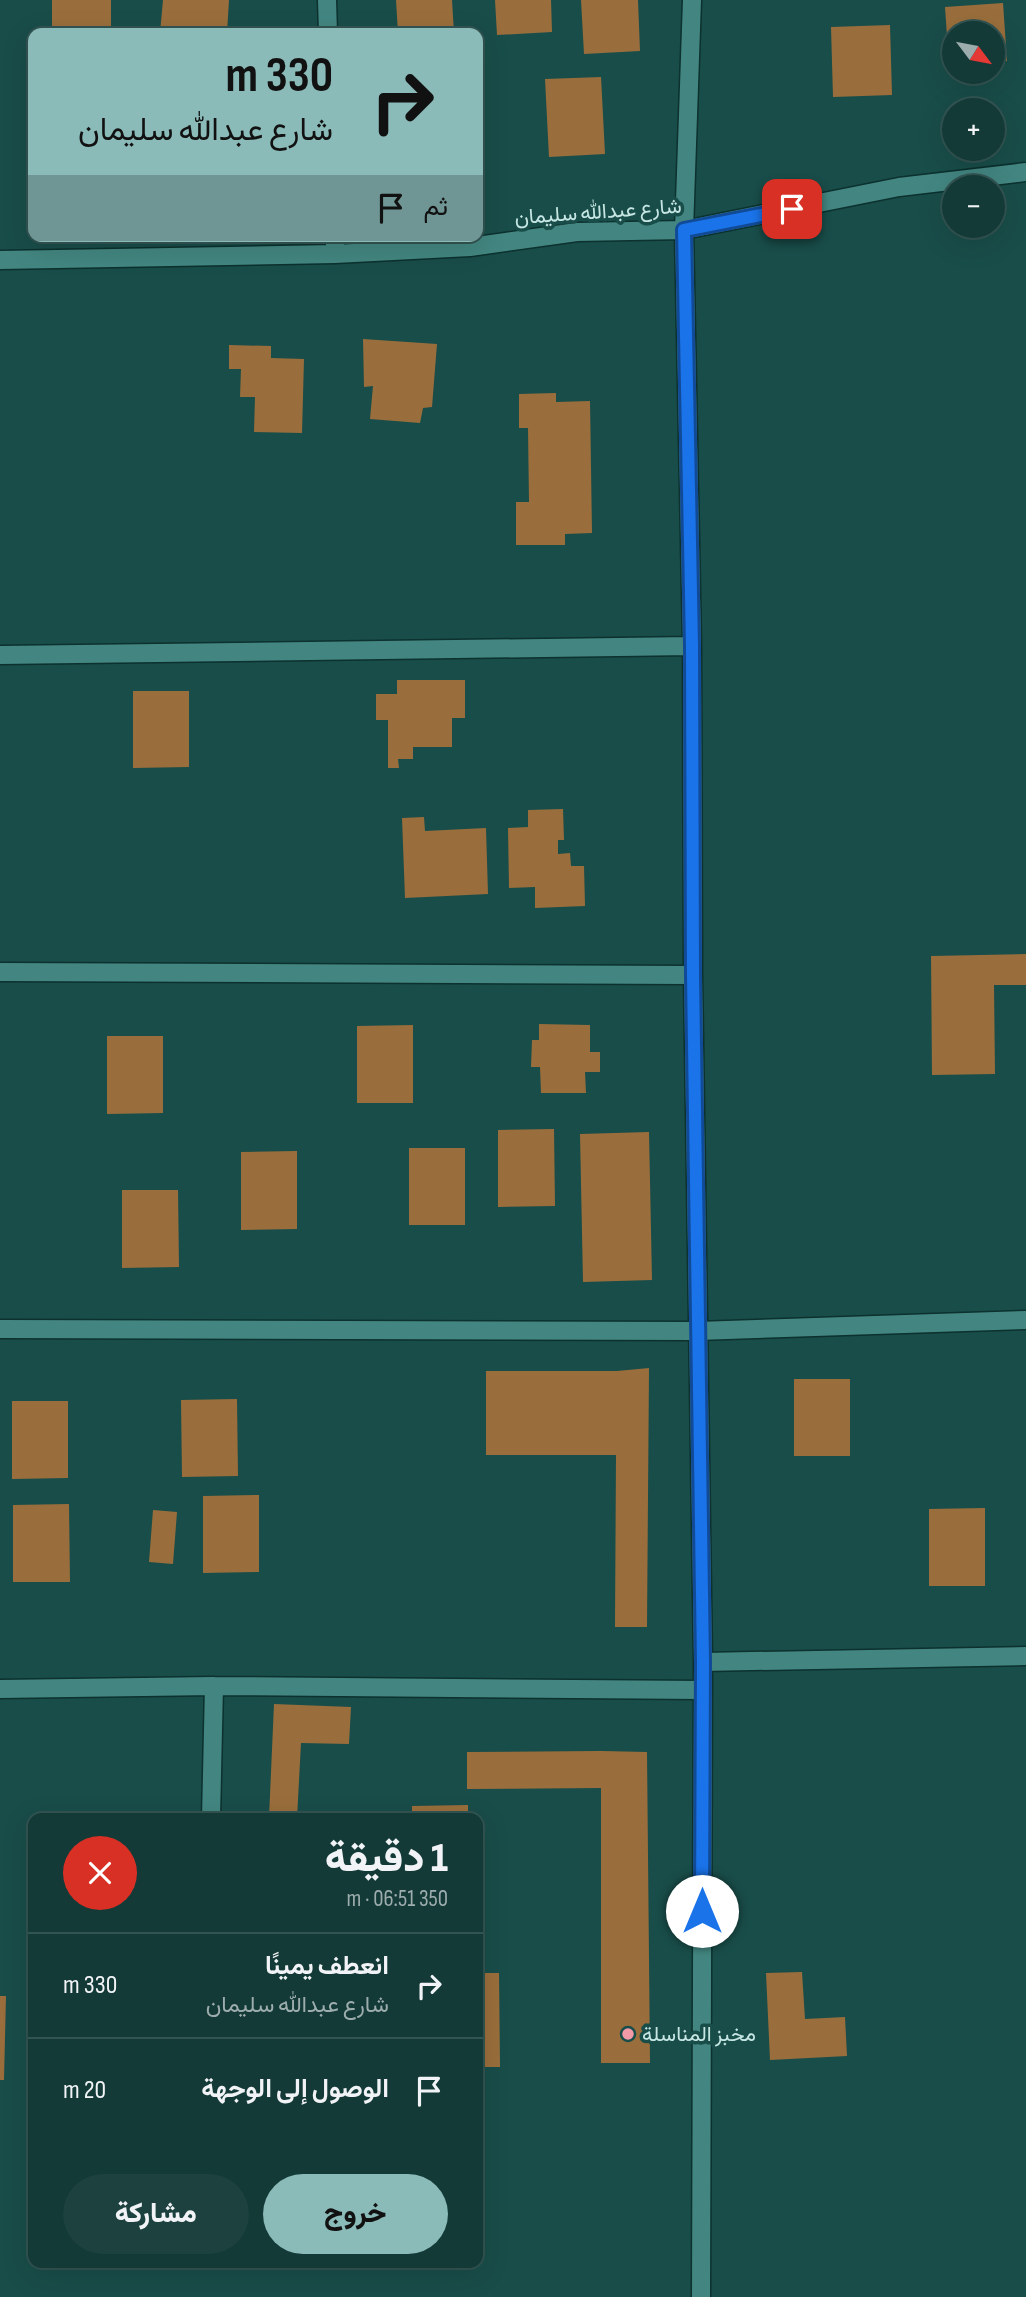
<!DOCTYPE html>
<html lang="ar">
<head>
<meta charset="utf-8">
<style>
	:root { --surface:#133a37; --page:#1c413f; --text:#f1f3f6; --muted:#9dadad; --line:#325452; --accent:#8bbbb9 }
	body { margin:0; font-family:"Sofia Sans Condensed",Vazirmatn,sans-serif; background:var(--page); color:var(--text); direction:rtl; height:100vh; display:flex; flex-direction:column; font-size:26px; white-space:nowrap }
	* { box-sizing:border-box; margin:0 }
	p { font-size:23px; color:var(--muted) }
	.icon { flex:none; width:38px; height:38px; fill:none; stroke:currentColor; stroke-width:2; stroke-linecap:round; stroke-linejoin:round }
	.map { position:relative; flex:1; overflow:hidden; direction:ltr }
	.drawer { position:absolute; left:28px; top:1813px; width:455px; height:455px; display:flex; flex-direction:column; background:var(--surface); border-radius:14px; box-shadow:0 7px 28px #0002,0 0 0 2px var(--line); direction:rtl }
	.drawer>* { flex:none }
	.hud { position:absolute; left:28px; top:28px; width:455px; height:214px; border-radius:14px; box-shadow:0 7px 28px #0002,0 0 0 2px var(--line); direction:rtl; background:#8bbbb9; color:#111; overflow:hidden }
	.needle { width:46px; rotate:122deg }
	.controls { position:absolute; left:942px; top:21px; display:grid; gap:14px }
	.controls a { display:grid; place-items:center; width:63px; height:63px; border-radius:50%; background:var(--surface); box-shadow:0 7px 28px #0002,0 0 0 2px var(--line); font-size:35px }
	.pin { position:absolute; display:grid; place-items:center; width:60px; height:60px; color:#fff; margin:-30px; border-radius:14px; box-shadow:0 4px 10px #0006 }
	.me { position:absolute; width:77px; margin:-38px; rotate:0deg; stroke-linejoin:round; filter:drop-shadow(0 0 5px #0008) }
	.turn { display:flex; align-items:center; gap:24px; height:147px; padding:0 35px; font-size:32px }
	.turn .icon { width:91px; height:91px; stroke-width:2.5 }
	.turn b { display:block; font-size:49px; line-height:60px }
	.then { display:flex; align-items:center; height:66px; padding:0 35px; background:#0003; gap:14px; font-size:26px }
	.round { display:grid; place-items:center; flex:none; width:74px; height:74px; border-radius:37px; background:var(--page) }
	.headline { display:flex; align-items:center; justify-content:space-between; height:119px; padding:0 35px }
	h1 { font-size:42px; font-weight:800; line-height:52px }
	.action { display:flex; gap:14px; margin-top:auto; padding:14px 35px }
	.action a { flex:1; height:80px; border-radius:42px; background:var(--accent); color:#111; font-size:28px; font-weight:800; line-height:80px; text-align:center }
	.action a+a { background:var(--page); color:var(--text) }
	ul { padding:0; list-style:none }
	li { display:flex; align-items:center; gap:21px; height:105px; padding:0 35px; border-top:2px solid var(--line) }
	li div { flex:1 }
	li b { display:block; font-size:26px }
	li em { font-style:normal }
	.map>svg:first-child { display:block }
	.building { fill:#9a6e3c }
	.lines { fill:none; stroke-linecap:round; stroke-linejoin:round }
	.minor-casing { stroke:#0c312e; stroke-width:21 }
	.minor { stroke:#438681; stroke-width:18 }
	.route-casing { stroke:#114b97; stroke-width:18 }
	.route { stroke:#1a73e8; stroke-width:12 }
	.poi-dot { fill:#f39aa9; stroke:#194d49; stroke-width:2.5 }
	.labels { text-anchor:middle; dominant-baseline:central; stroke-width:7; stroke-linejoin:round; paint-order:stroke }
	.street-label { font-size:21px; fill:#c6e6e3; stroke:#194d49 }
	.poi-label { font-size:21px; fill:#c6e6e3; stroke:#194d49; text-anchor:start }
</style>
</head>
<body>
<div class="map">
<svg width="1026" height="2297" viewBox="0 0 1026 2297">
	<rect width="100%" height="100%" fill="#194d49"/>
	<path class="building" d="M52 0H111V33H52Z
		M163 0H229L227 33H160Z
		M396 0H452L454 33H398Z
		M495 0H551L552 32 497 35Z
		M581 0H638L640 51 584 54Z
		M1003 3 1007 61 992 62V33H954V65H949L945 7Z
		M890 25 892 95 833 97 831 27Z
		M601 77 605 154 549 157 545 79Z
		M363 339 437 344 432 407 423 408 420 423 370 419 373 386 364 387Z
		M229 345 271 346V358L304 359 302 433 254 432 255 397H240L241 369H229Z
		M556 393V402L590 401 592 533 565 534V545H516V502H529L528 428H519V394Z
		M397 680H465V718H452V747H413V759H398L399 768H388V720H376V694H397Z
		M133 691H189V767L133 768Z
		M563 809 564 840H558V854L570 853 571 866H584L585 906 535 908V887L509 888 508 828 528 827V810Z
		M424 817 425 831 486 828 488 894 405 898 402 818Z
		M1026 954V985H994L995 1074 932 1075 931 956Z
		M539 1024 590 1025V1052H600V1072H585L586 1093H541L540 1067H531L532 1040H539Z
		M413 1025V1103H357V1026Z
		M107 1036H163V1113L107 1114Z
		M554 1129 555 1206 498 1207V1130Z
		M649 1132 652 1280 583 1282 580 1134Z
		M409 1148H465V1225H409Z
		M297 1151V1229L241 1230V1152Z
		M122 1190H178L179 1267 122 1268Z
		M649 1368 647 1627H615L616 1455H486V1371H617Z
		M794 1379H850V1456H794Z
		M237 1399 238 1476 182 1477 181 1400Z
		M12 1401H68V1478L12 1479Z
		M259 1495V1572L203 1573V1496Z
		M69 1504 70 1582H13V1505Z
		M985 1508V1586H929V1509Z
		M153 1510 177 1512 173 1564 149 1562Z
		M274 1704 351 1707 349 1744 301 1743 297 1818H269Z
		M601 1751 647 1752 650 2063H601V1788L467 1789V1752Z
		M468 1805V1818H412V1806Z
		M802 1972 805 2019 845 2017 847 2056 770 2060 766 1973Z
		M478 1973H499L500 2067H478Z
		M0 1996H6L4 2080H0Z"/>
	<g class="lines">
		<defs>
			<path id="minor" d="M327 0 328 33
				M692 0 684 230 692 646 693 975 703 1662 701 2297
				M335 236V254
				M0 260 335 254 470 247 577 232 684 230 899 187 1026 172
				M0 655 692 646
				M0 972 693 975
				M0 1329 697 1331 1026 1320
				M703 1662 1026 1656
				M0 1689 214 1686 702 1690
				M211 1818 214 1686"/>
		</defs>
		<use href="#minor" class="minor-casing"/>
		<use href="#minor" class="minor"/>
	</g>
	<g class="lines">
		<defs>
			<path id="route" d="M702 1911 703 1662 693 975 692 646 684 230 792 209"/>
		</defs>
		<use href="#route" class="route-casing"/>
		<use href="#route" class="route"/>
	</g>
	<circle class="poi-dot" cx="628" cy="2034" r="7"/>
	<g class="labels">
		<g class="street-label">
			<text transform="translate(598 212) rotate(-4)">شارع عبدالله سليمان</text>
		</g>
		<g class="poi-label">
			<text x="642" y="2034">مخبز المناسلة</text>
		</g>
	</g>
</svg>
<div class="controls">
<a><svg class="needle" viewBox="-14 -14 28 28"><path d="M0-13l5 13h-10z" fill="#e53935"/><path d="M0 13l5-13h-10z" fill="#9dadad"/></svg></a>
<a>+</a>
<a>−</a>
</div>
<div class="pin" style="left:792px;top:209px;background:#d93025"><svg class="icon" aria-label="arrive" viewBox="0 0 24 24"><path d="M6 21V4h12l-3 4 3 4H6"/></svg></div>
<svg class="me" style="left:702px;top:1911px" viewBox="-20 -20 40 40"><circle r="19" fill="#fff"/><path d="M0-13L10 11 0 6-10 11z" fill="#1a73e8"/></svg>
<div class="hud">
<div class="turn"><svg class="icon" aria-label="right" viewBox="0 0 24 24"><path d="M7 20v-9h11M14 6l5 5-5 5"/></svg><div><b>330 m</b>شارع عبدالله سليمان</div></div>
<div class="then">ثم<svg class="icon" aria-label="arrive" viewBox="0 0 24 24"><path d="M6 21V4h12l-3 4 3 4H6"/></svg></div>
</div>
<section class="drawer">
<div class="headline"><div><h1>1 دقيقة</h1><p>350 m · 06:51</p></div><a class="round" style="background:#d93025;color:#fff"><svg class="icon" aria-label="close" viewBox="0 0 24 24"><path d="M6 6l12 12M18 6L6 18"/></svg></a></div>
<ul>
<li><svg class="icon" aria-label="right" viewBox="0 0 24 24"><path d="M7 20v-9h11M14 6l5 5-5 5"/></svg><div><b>انعطف يمينًا</b><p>شارع عبدالله سليمان</p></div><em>330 m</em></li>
<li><svg class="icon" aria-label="arrive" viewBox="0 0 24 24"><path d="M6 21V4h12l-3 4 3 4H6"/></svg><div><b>الوصول إلى الوجهة</b></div><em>20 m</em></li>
</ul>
<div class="action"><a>خروج</a><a>مشاركة</a></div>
</section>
</div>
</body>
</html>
